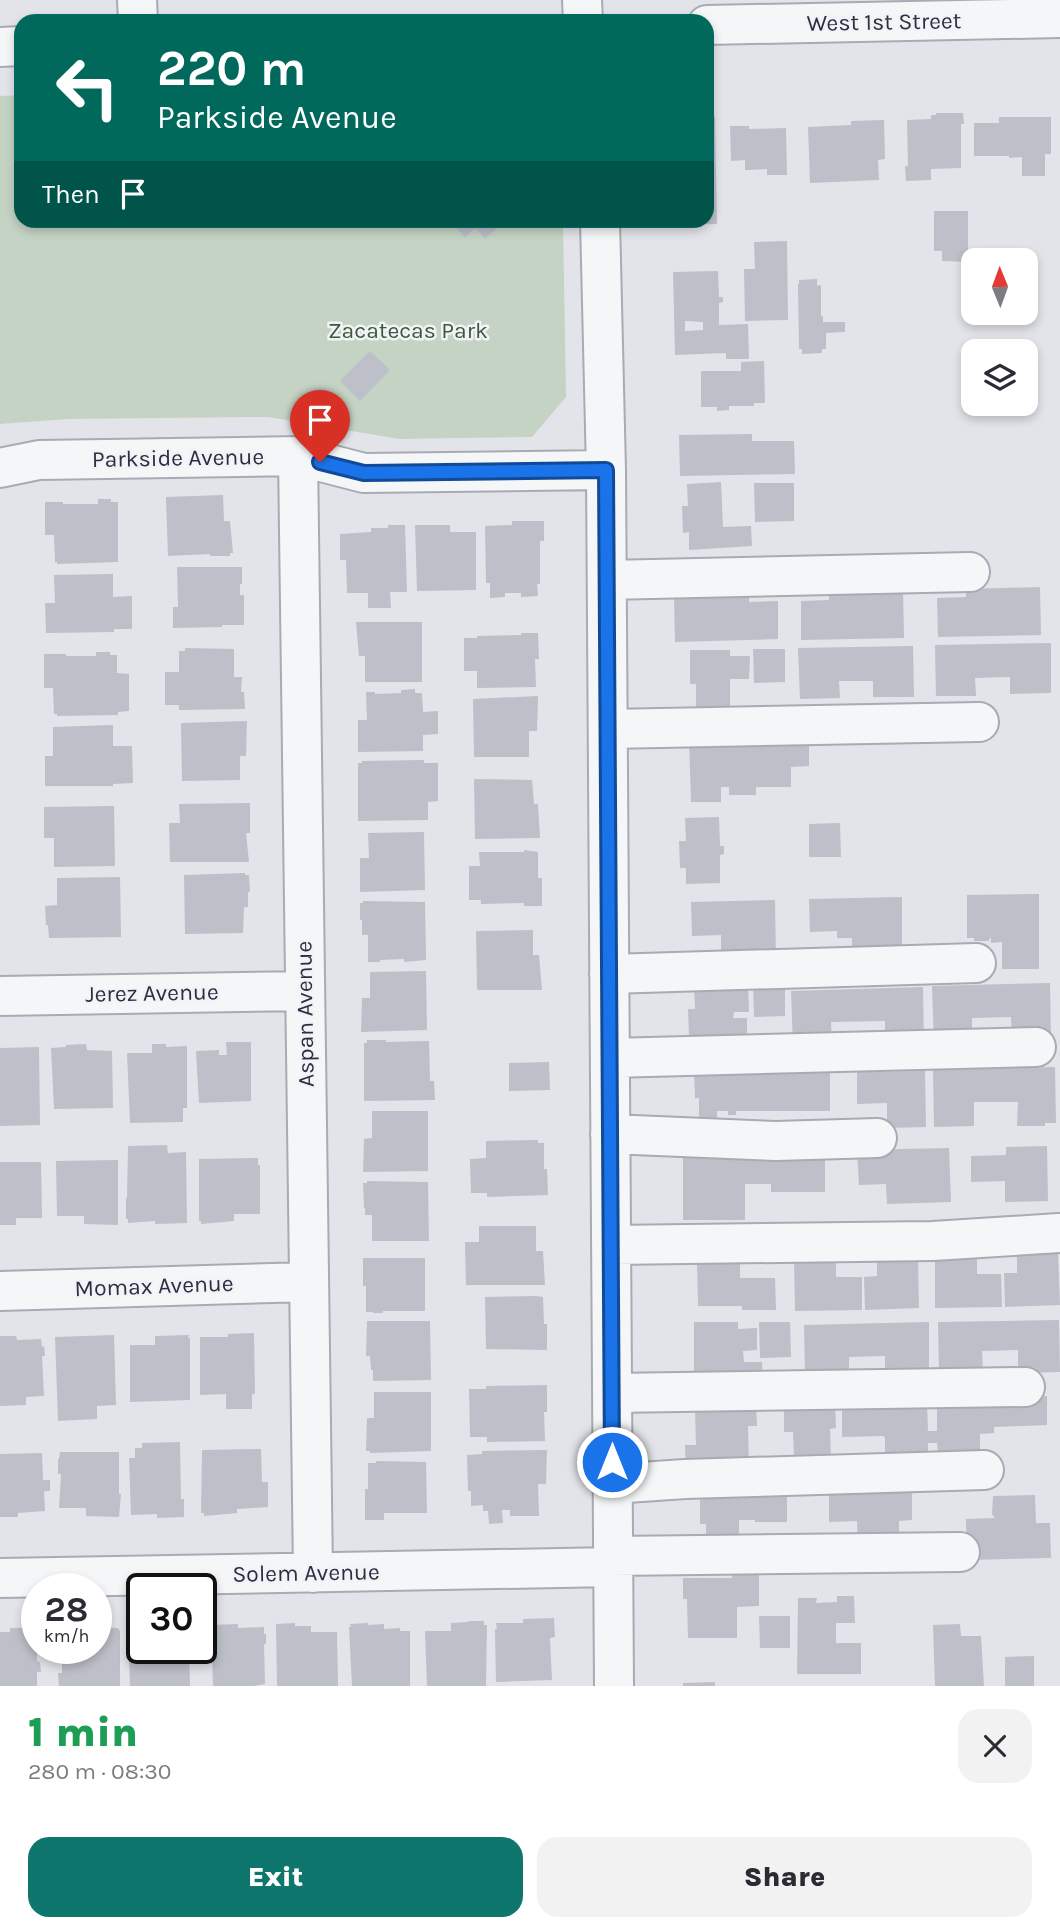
<!DOCTYPE html>
<html lang="en">
<head>
<meta charset="utf-8">
<style>
	:root { --surface:#fff; --page:#f2f2f3; --text:#2b2b33; --muted:#7c7c81; --accent:#0f766e }
	body { margin:0; font-family:Karla,sans-serif; background:var(--page); color:var(--text); height:100vh; display:flex; flex-direction:column; font-size:26px; white-space:nowrap }
	* { box-sizing:border-box; margin:0 }
	p { font-size:23px; color:var(--muted) }
	.icon { flex:none; width:38px; height:38px; fill:none; stroke:currentColor; stroke-width:2; stroke-linecap:round; stroke-linejoin:round }
	.map { position:relative; height:1686px; overflow:hidden }
	.side { display:flex; flex-direction:column; background:var(--surface); flex:1 }
	.side>* { flex:none }
	.hud { position:absolute; left:14px; top:14px; width:700px; height:214px; border-radius:21px; box-shadow:0 4px 10px #0003; background:#00695c; color:#fff; overflow:hidden }
	.needle { width:46px; rotate:359deg }
	.fabs { position:absolute; left:961px; top:248px; display:grid; gap:14px }
	.fabs a { display:grid; place-items:center; width:77px; height:77px; border-radius:14px; background:var(--surface); box-shadow:0 4px 10px #0003; font-size:35px }
	.speed { position:absolute; left:21px; top:1573px; display:flex; gap:14px; font-size:35px; font-weight:700; text-align:center }
	.speed>* { display:grid; place-content:center; width:91px; height:91px; border-radius:50%; background:var(--surface); box-shadow:0 4px 10px #0003; line-height:1 }
	.speed small { font-size:18px; font-weight:400 }
	.speed .limit { border:4px solid #111; border-radius:10px; background:#fff; color:#111 }
	.pin { position:absolute; display:grid; place-items:center; width:60px; height:60px; color:#fff; margin:-72px -30px; border-radius:50% 50% 50% 0; rotate:-45deg; box-shadow:0 0 7px #0007 }
	.pin .icon { rotate:45deg }
	.me { position:absolute; width:77px; margin:-38px; rotate:0deg; stroke-linejoin:round; filter:drop-shadow(0 0 5px #0008) }
	.turn { display:flex; align-items:center; gap:24px; height:147px; padding:0 28px; font-size:32px }
	.turn .icon { width:91px; height:91px; stroke-width:2.5 }
	.turn b { display:block; font-size:49px; line-height:60px }
	.then { display:flex; align-items:center; height:66px; padding:0 28px; background:#0003; gap:14px; font-size:26px }
	.round { display:grid; place-items:center; flex:none; width:74px; height:74px; border-radius:21px; background:var(--page) }
	.headline { display:flex; align-items:center; justify-content:space-between; height:119px; padding:0 28px }
	h1 { font-size:42px; font-weight:800; line-height:52px; color:#1e9e55 }
	.primary-button { display:flex; gap:14px; margin-top:auto; padding:14px 28px }
	.primary-button a { flex:1; height:80px; border-radius:21px; background:var(--accent); color:#fff; font-size:28px; font-weight:800; line-height:80px; text-align:center }
	.primary-button a+a { background:var(--page); color:var(--text) }
	.map>svg:first-child { display:block }
	.green { fill:#c5d3c5 }
	.building { fill:#bdbfc9; fill-rule:evenodd }
	.lines { fill:none; stroke-linecap:round; stroke-linejoin:round }
	.minor-casing { stroke:#a8aab4; stroke-width:42 }
	.minor { stroke:#f5f6f8; stroke-width:38 }
	.route-casing { stroke:#114b97; stroke-width:18 }
	.route { stroke:#1a73e8; stroke-width:12 }
	.labels { text-anchor:middle; dominant-baseline:central; stroke-width:5; stroke-linejoin:round; paint-order:stroke }
	.street-label { font-size:23px; fill:#2c2f41; stroke:#f2f3f7 }
	.park-label { font-size:23px; fill:#3a5b3b; stroke:#f2f3f7 }
</style>
</head>
<body>
<div class="map">
<svg width="1060" height="1686" viewBox="0 0 1060 1686">
	<rect width="100%" height="100%" fill="#e3e4ea"/>
	<path class="green" d="M21 95V220L563 221 566 397 532 437 399 439 268 417 69 419 0 424V96Z"/>
	<path class="building" d="M936 113H963L964 124H961V168L931 169V180L906 181 905 166H908L907 120 931 119V115H936Z
		M707 117H715L717 224 658 225V220H707Z
		M999 117H1051V154H1045V176H1022V157L1009 158V156H974V123H999Z
		M884 120 885 159 878 160 879 180 810 183 808 127 851 125V121Z
		M730 126H749V129L786 128 787 175H767V169L745 170V160L731 161Z
		M934 211H968V262L942 261V251H934Z
		M450 220H506L485 239 475 228 465 238Z
		M787 241 788 320 745 321 744 269H755L754 242Z
		M718 271 719 297H723V302L719 303V325L748 324 749 359H726V353L675 355 673 272ZM685 321 703 322V330L685 331Z
		M817 279V286L821 285V316H823V322H845V332L826 333V349H822V353L802 354V349H799L798 284H799V280Z
		M370 351 390 370 360 401 340 381Z
		M764 361 765 403H754V406H729V410L717 411V407H701V371H741V362Z
		M752 434V441H794L795 474 680 476 679 435Z
		M721 482 723 527 751 526 752 546 689 550V532L683 533 682 506H688L687 484Z
		M754 483H794V521L755 522Z
		M223 495 224 521H230L233 553H230V556H210V554L168 556 166 497Z
		M98 499H111V502H118V562L57 564V562H55L54 535H45V502H63V504H98Z
		M512 521H544V541H540V584H537L538 596 521 597V593H505V597L490 598V583H486L485 526 512 525Z
		M388 525H405L407 592H390L391 608H368V593H347L346 560H340V534L371 532V528H388Z
		M415 525H450V532H476V590L417 591Z
		M177 567H242V584H240V595H244V625H222V627L173 628V607H178Z
		M113 574V597L132 596V629H114V632L46 633 45 603H55L54 575Z
		M1040 587 1041 635 938 637 937 598 966 597V589Z
		M903 590 904 638 801 640V601L829 600V592Z
		M749 593V602L778 601V639L675 642 674 595Z
		M356 622H422V682H365V656H359Z
		M521 633H538L539 659H535L536 687 477 688V671H464V638H477V636L521 635Z
		M1051 643V693L1010 694V677L975 678 976 696H936L935 645Z
		M913 646 914 697H873V681H839L840 698 800 699 798 648Z
		M185 648 234 649V677H242L241 692H244L245 709 179 710V705H165V672H179V651H185Z
		M753 649H785V682L754 683Z
		M690 650H730V656H750L749 679H730V715H696V684H690Z
		M96 652H110V655H117V673L129 674V711L118 712V715L57 716V714H54L53 688H44V654H66V656H96Z
		M415 689V693H422L423 712 438 711V734L423 735V751L358 752V720H367L366 692H375V694L401 693V690Z
		M538 696 537 731H529V757H474L473 699Z
		M247 721 246 756H240V780L182 781 181 723Z
		M113 725V746H132L133 783 113 784V786H45V756H53V727Z
		M809 736V766L791 767V787H756V795H729V787H721V802H691L689 738Z
		M424 760V763H438V801L428 802V820L358 821V763H362V761Z
		M474 779 532 780 534 804H538L540 838 475 839Z
		M250 803V833H246L249 862H170L169 823H180L179 804Z
		M114 806 115 866 54 867V838H44V807Z
		M719 817 720 846H724V854L720 855V883L686 884V868H680L679 841H686L685 818Z
		M840 823 841 857H809V824Z
		M424 832 425 890 360 892V858H369L368 833Z
		M524 850 538 852V878H542V906H524V903L481 904V900H469V866H480L479 852H524Z
		M245 873V875H249L250 892H248V907H244L243 933 185 934 184 875Z
		M120 877 121 937 49 938 48 925H46L45 906 57 905V878Z
		M1039 894V969H1002V942L991 943V938L989 939V941H974V938H967V895Z
		M902 897V950L852 951V938H837V931L810 932 809 899Z
		M775 900 776 962 724 964V950H721V935L692 936 691 902Z
		M363 901 425 902 426 960 404 962V959L380 960V962H368V935H362V920H360V903H363Z
		M533 930V955H539L542 990H477L476 931Z
		M426 971 427 1030 361 1032 362 998H370V972Z
		M1050 983 1051 1039 1012 1042 1011 1017 972 1018V1042L934 1041 932 986Z
		M748 985 749 1012H734L733 1018H747V1051L693 1052V1035L689 1036 688 1009H695L694 986Z
		M785 985V1016L754 1017 753 986Z
		M923 987 924 1042 885 1045V1021L831 1022 832 1047 793 1046 791 991Z
		M367 1040H386V1042L429 1041 430 1081H434L435 1100 364 1101V1043H367Z
		M226 1042H251V1101L199 1103 196 1051 219 1050V1055H227Z
		M86 1044 87 1050 112 1051 113 1108 54 1109 51 1048 66 1047V1045Z
		M152 1044H166V1047L187 1046V1108H183V1122L130 1123 127 1053H152Z
		M39 1047 40 1125 0 1126V1048Z
		M549 1062 550 1090 509 1091V1063Z
		M1055 1067 1056 1123H1045V1126H1017L1018 1102H974V1126L934 1127 933 1070Z
		M830 1069V1111H736V1115H728V1111H717V1126L699 1127V1098H695L694 1071Z
		M925 1071 926 1127 887 1128V1103L857 1104V1072Z
		M372 1111H428V1171L363 1172 364 1139 372 1138Z
		M538 1140V1143H544V1169H547L548 1195 487 1197V1193H471L470 1159 486 1158V1141Z
		M167 1145 168 1153 186 1152 187 1223 155 1224V1221L128 1223V1219H126V1198H127L128 1146Z
		M1047 1146 1048 1201 1005 1202V1181L971 1182V1156L1006 1155V1147Z
		M949 1148 951 1202 887 1204 886 1184 859 1185 857 1150Z
		M683 1153H825V1192H771V1184H745V1220H683Z
		M258 1158V1165H260V1214H234V1221L201 1224V1221H199V1159Z
		M118 1160V1225L84 1224V1216H57L56 1161Z
		M0 1162H41L42 1218H16V1225H0Z
		M367 1181 428 1182 429 1241H372V1215H365V1208H364L363 1183H367Z
		M479 1226H536V1251H543L545 1285H466L465 1242H479Z
		M740 1247V1278H775L776 1310H742V1306H698L697 1261Z
		M1031 1253 1058 1254 1060 1305 1005 1307 1004 1273H1017V1256H1031Z
		M918 1257 919 1308 865 1310 864 1277 877 1276V1259Z
		M977 1257V1274H1001L1002 1307 935 1308V1258Z
		M363 1258H425V1311H383V1313H373V1312H366V1286H363Z
		M794 1260H836V1277H862V1310L795 1311Z
		M536 1296 543 1297 544 1324H547V1350L486 1349 485 1297Z
		M1059 1320 1060 1372 1018 1373V1350L982 1351 983 1373 939 1374 938 1322Z
		M367 1321H430L431 1380 373 1381V1370H371L370 1356H366Z
		M694 1322H738V1329L757 1328V1350L743 1351 744 1362H762L763 1385 694 1387Z
		M759 1322H790L791 1357 760 1358Z
		M929 1322V1375L885 1376V1356L849 1357V1376L805 1377 804 1325Z
		M254 1333 255 1394H252V1409H226V1394L200 1395V1337H228V1334Z
		M114 1335 116 1405 97 1406V1419L58 1421 55 1337Z
		M189 1335 188 1338H190V1400L130 1402V1345H155V1336Z
		M0 1336H16L17 1340 41 1339 42 1347 44 1346 45 1356H42L44 1396 26 1397V1405L0 1406Z
		M547 1385V1412H544L545 1441 487 1442V1437H470L469 1389H486V1386Z
		M374 1392H431V1451L370 1453V1451H366L367 1418H374Z
		M1047 1396V1425L994 1427V1433L980 1434V1453L938 1454 937 1443H928V1454L885 1455V1438L883 1436 842 1437V1404L927 1402 928 1431H937V1402L993 1397Z
		M784 1400H835L836 1428 830 1429 831 1458H794L793 1432H784Z
		M756 1405 757 1426H748L749 1466 686 1474 685 1445H696L695 1407Z
		M180 1442 181 1499H184V1517L157 1518V1514L131 1515 129 1458H135V1448H142V1443Z
		M261 1449 262 1482H268V1507L237 1509V1513L204 1516V1513H201L202 1450Z
		M547 1450 546 1484H538L539 1516H510V1510H502L503 1523 489 1524 488 1511H483V1505L471 1506V1491H468L467 1455 482 1454V1451Z
		M60 1452H119V1494H121L119 1517 86 1516V1508H59L61 1474H58V1459H59Z
		M42 1453 43 1480H50V1491H44L45 1511 18 1513V1517H0V1454Z
		M376 1461 426 1462 427 1513H384V1520H365V1489H368V1463H376Z
		M912 1486V1520L899 1521V1549L858 1550 857 1521 829 1522V1488Z
		M755 1489H787V1522H755V1520H739V1553H706V1524H700V1490L739 1496 755 1497Z
		M1035 1495 1036 1523H1050L1051 1558 967 1560 966 1519 995 1518 992 1514 993 1496Z
		M759 1574V1606L737 1607V1638H688L687 1599H683V1578H732V1575Z
		M837 1596H854L855 1623H836V1643H861V1674H797L798 1598H817L816 1603 837 1602Z
		M759 1616H790V1648H760Z
		M554 1618 555 1637 550 1638 552 1680 496 1682 495 1629H497L496 1623H523V1619Z
		M468 1621H484V1625H487L486 1686H427L425 1631H451V1623L468 1622Z
		M295 1623V1626H311V1632H337L338 1686H277L276 1624Z
		M368 1623V1625L384 1624V1629L400 1628V1631H410V1686H352L349 1627H351L350 1624Z
		M238 1624V1628L264 1627V1634H266V1644H264L265 1684 254 1686H213L211 1625Z
		M960 1624 961 1636H981L984 1686H935L933 1625Z
		M130 1627H142V1648H189L190 1686H130L128 1630H130Z
		M10 1628H37V1661L40 1662 41 1672H37V1686H0V1632H10Z
		M101 1628H118L120 1631V1686H59L58 1673H62V1648H96V1629H101Z
		M1034 1656V1686H1005V1657Z
		M715 1682V1686H683V1683Z"/>
	<g class="lines">
		<defs>
			<path id="minor" d="M137 0 138 21
				M582 0 583 21
				M707 25 1060 18
				M0 47 21 46
				M600 220 606 470 614 1686
				M298 456 313 1573
				M0 468 39 460 298 456 364 473 606 470
				M607 580 970 572
				M608 729 979 722
				M609 974 976 963
				M0 996 305 991
				M610 1058 1036 1047
				M610 1134 776 1141 877 1138
				M611 1245 933 1241 1059 1233
				M0 1291 309 1282
				M612 1393 1025 1387
				M612 1484 685 1479 984 1470
				M613 1556 960 1552
				M0 1578 613 1567"/>
		</defs>
		<use href="#minor" class="minor-casing"/>
		<use href="#minor" class="minor"/>
	</g>
	<g class="lines">
		<defs>
			<path id="route" d="M320 462 364 473 606 470 612 1462"/>
		</defs>
		<use href="#route" class="route-casing"/>
		<use href="#route" class="route"/>
	</g>
	<g class="labels">
		<g class="street-label">
			<text transform="translate(884 22) rotate(-1)">West 1st Street</text>
			<text transform="translate(178 458) rotate(-1)">Parkside Avenue</text>
			<text transform="translate(152 993) rotate(-1)">Jerez Avenue</text>
			<text transform="translate(305 1014) rotate(-91)">Aspan Avenue</text>
			<text transform="translate(154 1286) rotate(-2)">Momax Avenue</text>
			<text transform="translate(306 1573) rotate(-1)">Solem Avenue</text>
		</g>
		<g class="park-label">
			<text x="408" y="330">Zacatecas Park</text>
		</g>
	</g>
</svg>
<div class="fabs">
<a><svg class="needle" viewBox="-14 -14 28 28"><path d="M0-13l5 13h-10z" fill="#e53935"/><path d="M0 13l5-13h-10z" fill="#7c7c81"/></svg></a>
<a><svg class="icon" aria-label="layers" viewBox="0 0 24 24"><path d="M12 4l9 5-9 5-9-5zM3 14l9 5 9-5"/></svg></a>
</div>
<div class="speed"><div>28<small>km/h</small></div><div class="limit">30</div></div>
<div class="pin" style="left:320px;top:462px;background:#d93025"><svg class="icon" aria-label="arrive" viewBox="0 0 24 24"><path d="M6 21V4h12l-3 4 3 4H6"/></svg></div>
<svg class="me" style="left:612px;top:1462px" viewBox="-20 -20 40 40"><circle r="17" fill="#1a73e8" stroke="#fff" stroke-width="3"/><path d="M0-11L8 9 0 5-8 9z" fill="#fff"/></svg>
<div class="hud">
<div class="turn"><svg class="icon" aria-label="left" viewBox="0 0 24 24"><path d="M17 20v-9H6M10 6l-5 5 5 5"/></svg><div><b>220 m</b>Parkside Avenue</div></div>
<div class="then">Then<svg class="icon" aria-label="arrive" viewBox="0 0 24 24"><path d="M6 21V4h12l-3 4 3 4H6"/></svg></div>
</div>
</div>
<section class="side">
<div class="headline"><div><h1>1 min</h1><p>280 m · 08:30</p></div><a class="round"><svg class="icon" aria-label="close" viewBox="0 0 24 24"><path d="M6 6l12 12M18 6L6 18"/></svg></a></div>
<div class="primary-button"><a>Exit</a><a>Share</a></div>
</section>
</body>
</html>
